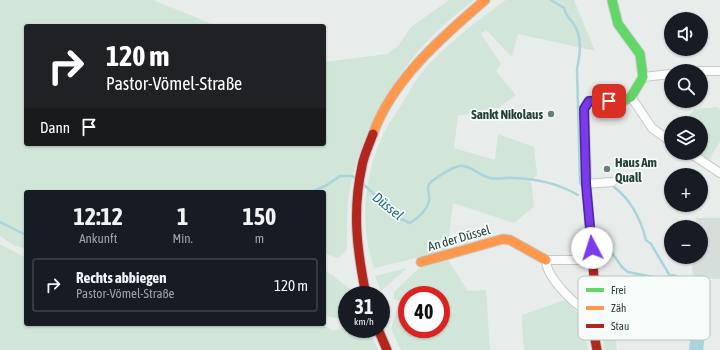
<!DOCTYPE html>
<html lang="de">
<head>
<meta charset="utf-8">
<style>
	:root { --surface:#171b24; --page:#20242c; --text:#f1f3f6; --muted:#9ea1a6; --line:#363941 }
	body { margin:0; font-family:"Asap Condensed",sans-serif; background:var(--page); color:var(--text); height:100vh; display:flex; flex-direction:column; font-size:15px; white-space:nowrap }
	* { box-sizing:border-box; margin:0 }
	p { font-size:13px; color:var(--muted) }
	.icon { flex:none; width:22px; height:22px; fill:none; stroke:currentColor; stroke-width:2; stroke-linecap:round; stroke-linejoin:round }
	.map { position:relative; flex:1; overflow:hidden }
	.side { position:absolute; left:24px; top:190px; width:302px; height:136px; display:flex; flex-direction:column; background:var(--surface); border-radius:4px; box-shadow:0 1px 3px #0004 }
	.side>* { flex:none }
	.top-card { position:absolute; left:24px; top:24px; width:302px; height:122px; border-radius:4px; box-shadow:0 1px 3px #0004; background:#202124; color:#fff; overflow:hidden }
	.controls { position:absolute; left:664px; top:12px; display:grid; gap:8px }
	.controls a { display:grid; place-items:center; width:44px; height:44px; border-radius:50%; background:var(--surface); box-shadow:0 1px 3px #0004; font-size:20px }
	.speed { position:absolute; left:338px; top:286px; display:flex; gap:8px; font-size:20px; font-weight:700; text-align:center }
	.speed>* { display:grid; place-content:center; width:52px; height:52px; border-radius:50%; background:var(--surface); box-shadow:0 1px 3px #0004; line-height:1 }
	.speed small { font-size:10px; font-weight:400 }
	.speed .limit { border:6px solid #d22; background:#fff; color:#111 }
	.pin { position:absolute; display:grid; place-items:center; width:34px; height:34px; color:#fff; margin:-17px; border-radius:8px; box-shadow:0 2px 6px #0006 }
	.me { position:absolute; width:44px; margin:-22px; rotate:355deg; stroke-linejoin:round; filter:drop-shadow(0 0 3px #0008) }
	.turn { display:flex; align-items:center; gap:14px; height:84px; padding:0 16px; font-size:18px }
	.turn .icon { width:52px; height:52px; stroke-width:2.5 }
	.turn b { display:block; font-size:28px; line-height:34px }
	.then { display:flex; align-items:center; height:38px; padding:0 16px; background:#0003; gap:8px; font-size:15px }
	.eta { display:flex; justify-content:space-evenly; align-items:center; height:68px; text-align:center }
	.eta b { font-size:24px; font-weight:700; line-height:28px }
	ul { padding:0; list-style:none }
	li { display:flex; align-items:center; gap:12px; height:54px; margin:0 8px 6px; padding:0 8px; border:2px solid var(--line); border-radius:4px }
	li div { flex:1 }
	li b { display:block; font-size:15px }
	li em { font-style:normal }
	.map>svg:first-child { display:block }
	.built { fill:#d6dedb }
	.green { fill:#d1e6d8; fill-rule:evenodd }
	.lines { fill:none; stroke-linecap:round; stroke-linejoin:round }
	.stream { stroke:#a9d4db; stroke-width:2.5 }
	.river { stroke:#a9d4db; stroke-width:14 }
	.street-casing { stroke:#c5cac8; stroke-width:10 }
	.fast-casing { stroke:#c3cbc8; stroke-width:11 }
	.slow-casing { stroke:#c3cbc8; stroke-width:11 }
	.jam-casing { stroke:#c3cbc8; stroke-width:11 }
	.street { stroke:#fcfcfc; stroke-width:8 }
	.fast { stroke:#63d668; stroke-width:9 }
	.slow { stroke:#ff974d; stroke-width:9 }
	.jam { stroke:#b3261e; stroke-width:9 }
	.route-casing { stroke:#51269a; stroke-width:10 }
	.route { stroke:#7c3aed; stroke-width:7 }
	.poi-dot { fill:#697e78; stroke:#f7fbf9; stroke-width:1.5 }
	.labels { text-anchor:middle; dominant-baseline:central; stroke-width:3.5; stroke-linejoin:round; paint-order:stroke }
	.poi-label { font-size:13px; font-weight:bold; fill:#24423a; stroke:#f7fbf9; text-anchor:end }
	.street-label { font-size:13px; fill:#24423a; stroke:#f7fbf9 }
	.water-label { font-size:14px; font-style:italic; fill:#1c6f80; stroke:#f7fbf9 }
	.key { fill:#f7fbf9; stroke:#b8c4c0; stroke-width:1 }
	.key-label { font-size:11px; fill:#24423a }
</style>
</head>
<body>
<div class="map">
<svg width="720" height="350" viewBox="0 0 720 350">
	<rect width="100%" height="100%" fill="#e8edeb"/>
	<path class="built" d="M696 218H720V279L696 278 692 272 693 257H701V227H695Z"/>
	<path class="green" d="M0 0H153L217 26H26V144H324V62L387 54 398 46 411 27 449 0H474C462 10 448 20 437 31 396 72 366 123 352 179 346 201 347 227 347 249L341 256 337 258 324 253V192H26V249L13 245 0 236Z
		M506 0H574L595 51 518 34 512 57 486 30 481 34 501 64 496 71 516 95 498 108 458 116 454 148 495 160 498 134 534 147 537 175 531 180 534 207 514 223 453 203 447 251 374 268C359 225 364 176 383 135 388 124 396 114 402 104 410 90 418 76 429 64 452 40 479 19 506 0Z
		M718 107 720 110V141L709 160 697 153H701V123H683L695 109Z
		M0 244 26 258V324H322L334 331 347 326V329H362L365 338 371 333 378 350H0Z
		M446 257 468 291 486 290 490 350H401L391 329 399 301 394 299V292L418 269ZM407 295H441V329H407Z
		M406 268 405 270 381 291 375 276Z
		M324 269 353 291 352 295H347V305L341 319 324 316Z
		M565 300 582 318 588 350H525L523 343 522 315Z
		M612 317 617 350H604L601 318Z"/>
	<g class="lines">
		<path class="stream" d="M551 0 564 8C567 18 568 16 573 23 583 36 580 55 577 69L580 183 582 185
			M363 184 401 219 410 223C418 218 427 211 429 201 431 193 424 187 432 181 439 176 451 168 459 166 469 164 480 176 490 178 500 180 504 177 513 178 537 179 557 183 578 195
			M614 187C631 200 641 220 646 240L651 244 673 281
			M312 192 327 185 340 176H352L356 179
			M0 222 26 235
			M595 229 622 267 628 272 672 281"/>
		<path class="river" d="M673 281C699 302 701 318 696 350"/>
		<defs>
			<path id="street" d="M699 71H720
				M643 77 671 74
				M631 97 652 128 671 142
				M690 153 720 173
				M586 184 612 182
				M593 260H546C546 277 577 309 593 313"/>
			<path id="fast" d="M587 195 584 109 589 101 625 100 631 97 643 77 640 54 618 24 612 0"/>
			<path id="slow" d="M373 134C392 80 443 36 485 0
				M421 262 503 239 510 240 546 260"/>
			<path id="jam" d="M587 195 595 290 593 328 597 350
				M366 295C357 250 352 212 362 166 364 155 369 145 373 134
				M378 329 387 350"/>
		</defs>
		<use href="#street" class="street-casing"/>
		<use href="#fast" class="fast-casing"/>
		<use href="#slow" class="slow-casing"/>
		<use href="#jam" class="jam-casing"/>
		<use href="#street" class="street"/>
		<use href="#fast" class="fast"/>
		<use href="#slow" class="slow"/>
		<use href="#jam" class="jam"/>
	</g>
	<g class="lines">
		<defs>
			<path id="route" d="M592 248 586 184 584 109 589 101H609"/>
		</defs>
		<use href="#route" class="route-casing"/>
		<use href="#route" class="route"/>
	</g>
	<g class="poi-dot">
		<circle cx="551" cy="114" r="4"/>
		<circle cx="607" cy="169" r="4"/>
	</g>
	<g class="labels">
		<g class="poi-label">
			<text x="543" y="114">Sankt Nikolaus</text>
			<text x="615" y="162" text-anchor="start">Haus Am<tspan x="615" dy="15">Quall</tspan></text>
		</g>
		<g class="street-label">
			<text transform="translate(459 238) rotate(-16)">An der Düssel</text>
		</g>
		<g class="water-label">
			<text transform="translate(388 206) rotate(39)">Düssel</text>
		</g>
	</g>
	<rect x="578" y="276" width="132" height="64" rx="6" class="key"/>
	<rect x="586" y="288" width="18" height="4" fill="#63d668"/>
	<rect x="586" y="306" width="18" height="4" fill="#ff974d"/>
	<rect x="586" y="324" width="18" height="4" fill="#b3261e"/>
	<g class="key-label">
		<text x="611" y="294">Frei</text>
		<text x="611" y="312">Zäh</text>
		<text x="611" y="330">Stau</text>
	</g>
</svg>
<div class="controls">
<a><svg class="icon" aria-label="sound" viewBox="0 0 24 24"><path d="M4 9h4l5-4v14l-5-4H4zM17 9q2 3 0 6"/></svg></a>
<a><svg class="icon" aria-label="search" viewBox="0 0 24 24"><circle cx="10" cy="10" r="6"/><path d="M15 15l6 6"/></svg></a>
<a><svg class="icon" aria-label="layers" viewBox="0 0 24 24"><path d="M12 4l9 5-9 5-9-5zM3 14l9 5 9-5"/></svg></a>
<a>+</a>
<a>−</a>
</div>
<div class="speed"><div>31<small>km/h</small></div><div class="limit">40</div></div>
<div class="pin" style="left:609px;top:101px;background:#d93025"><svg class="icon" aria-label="arrive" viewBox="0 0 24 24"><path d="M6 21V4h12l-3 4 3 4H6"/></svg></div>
<svg class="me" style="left:592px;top:248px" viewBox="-20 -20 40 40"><circle r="19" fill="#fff"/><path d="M0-13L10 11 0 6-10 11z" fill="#7c3aed"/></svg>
<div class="top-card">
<div class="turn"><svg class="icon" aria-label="right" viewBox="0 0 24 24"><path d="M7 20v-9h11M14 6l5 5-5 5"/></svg><div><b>120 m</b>Pastor-Vömel-Straße</div></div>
<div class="then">Dann<svg class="icon" aria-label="arrive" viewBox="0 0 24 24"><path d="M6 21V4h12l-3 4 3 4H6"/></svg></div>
</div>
<section class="side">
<div class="eta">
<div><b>12:12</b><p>Ankunft</p></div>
<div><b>1</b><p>Min.</p></div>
<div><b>150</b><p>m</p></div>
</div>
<ul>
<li><svg class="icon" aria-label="right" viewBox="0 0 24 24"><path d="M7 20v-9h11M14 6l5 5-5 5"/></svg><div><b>Rechts abbiegen</b><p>Pastor-Vömel-Straße</p></div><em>120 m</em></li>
</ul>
</section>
</div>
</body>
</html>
